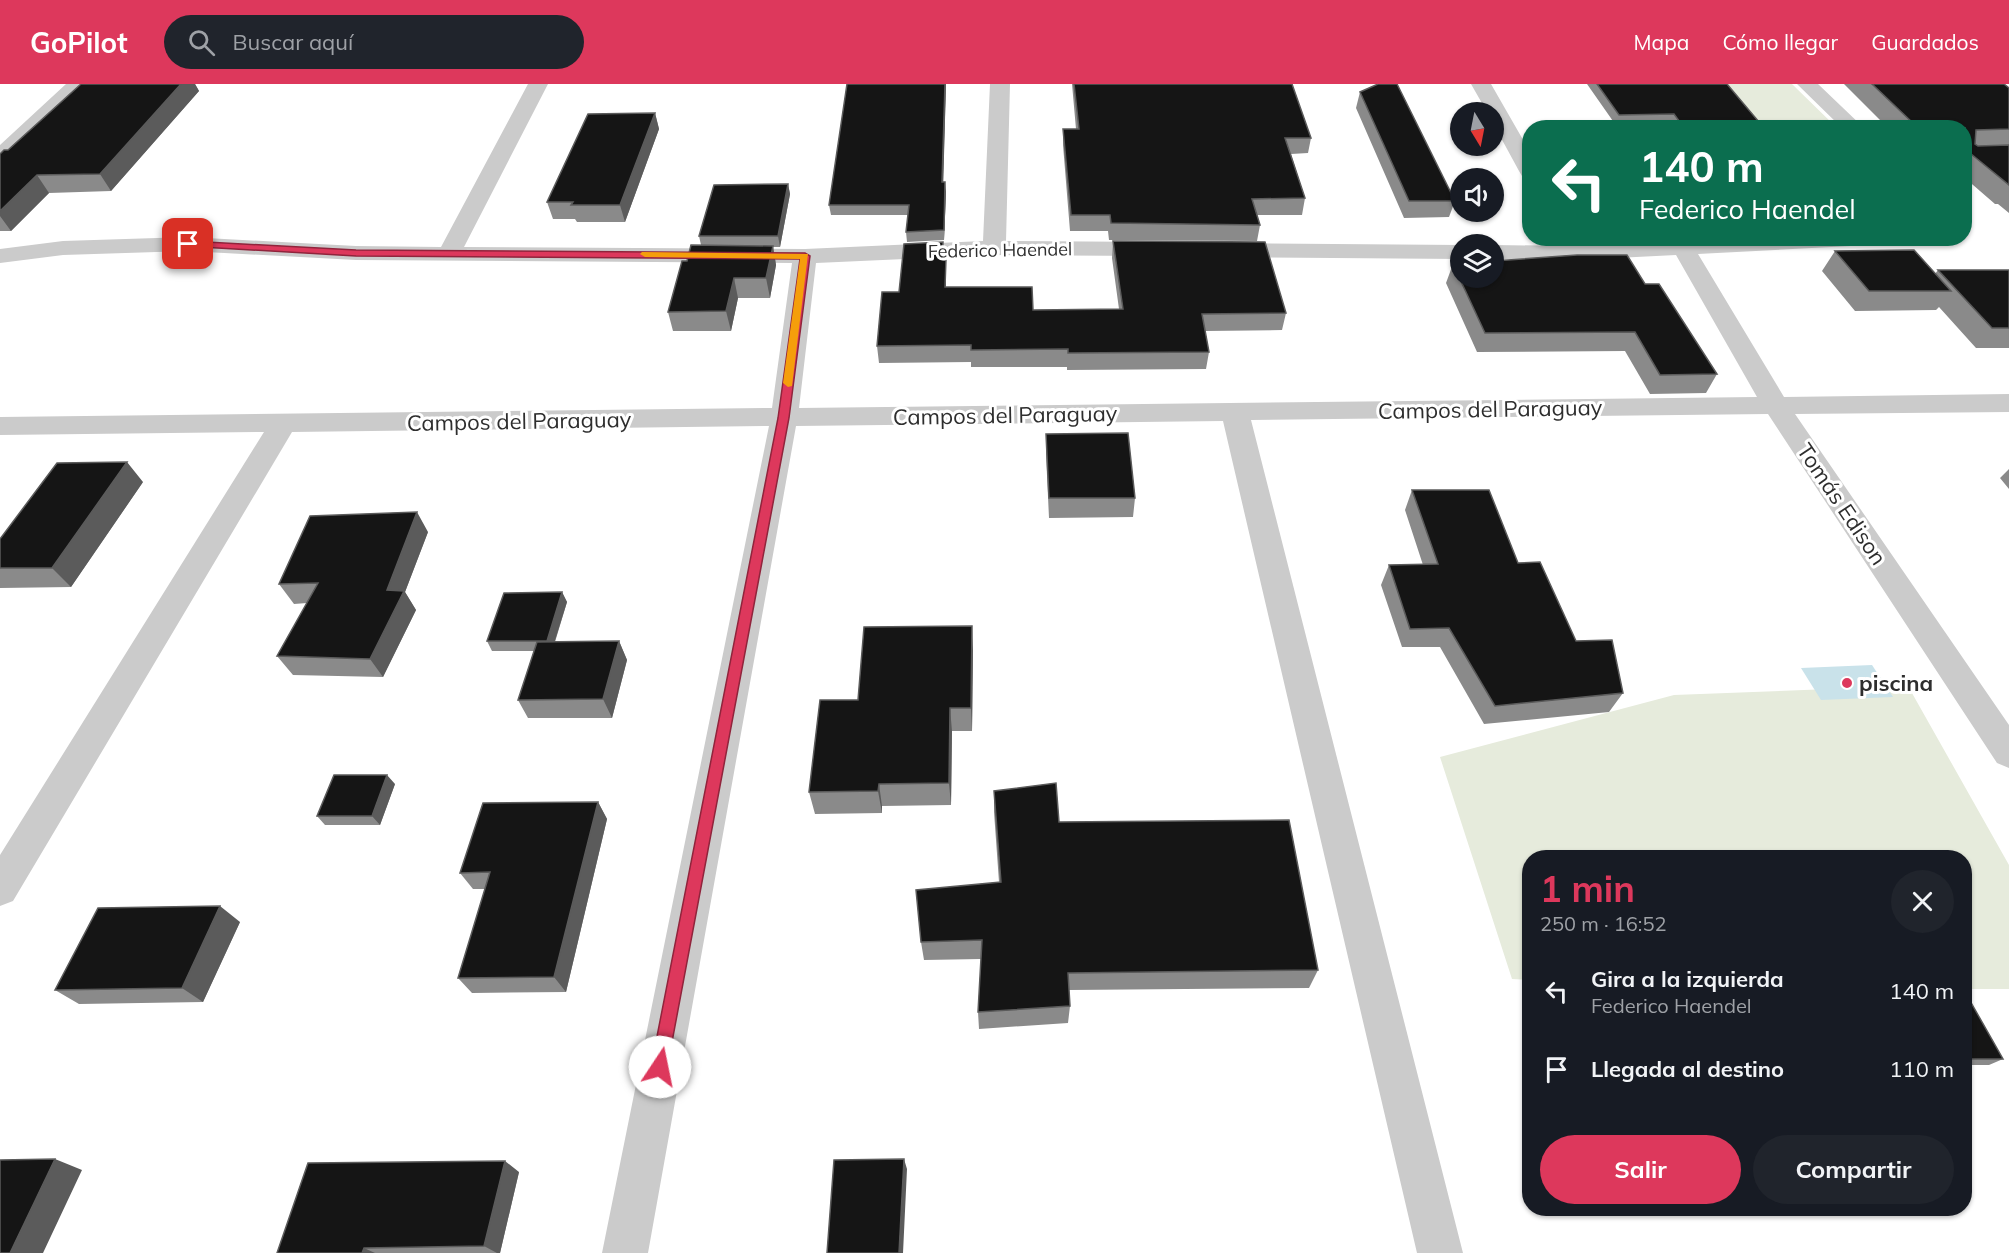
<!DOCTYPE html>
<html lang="es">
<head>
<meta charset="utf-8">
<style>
	:root { --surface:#171b24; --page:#20242c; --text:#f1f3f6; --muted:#9ea1a6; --accent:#dd385c }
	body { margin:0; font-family:Mulish,sans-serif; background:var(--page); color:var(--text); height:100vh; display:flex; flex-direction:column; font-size:22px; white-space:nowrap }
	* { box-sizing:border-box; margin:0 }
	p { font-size:20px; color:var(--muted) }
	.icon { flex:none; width:33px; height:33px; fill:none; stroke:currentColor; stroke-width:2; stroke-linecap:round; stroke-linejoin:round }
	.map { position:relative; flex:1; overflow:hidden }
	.details { position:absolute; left:1522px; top:766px; width:450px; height:366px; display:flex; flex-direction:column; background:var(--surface); border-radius:24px; box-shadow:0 2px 4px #0004 }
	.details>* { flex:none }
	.hud { position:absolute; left:1522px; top:36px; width:450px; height:126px; border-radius:24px; box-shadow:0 2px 4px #0004; background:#0b6e4f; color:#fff; overflow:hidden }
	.needle { width:39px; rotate:170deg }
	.fabs { position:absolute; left:1450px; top:18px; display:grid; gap:12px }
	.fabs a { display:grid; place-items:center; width:54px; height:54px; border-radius:50%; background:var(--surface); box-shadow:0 2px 4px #0004; font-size:30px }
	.pin { position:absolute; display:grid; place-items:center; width:51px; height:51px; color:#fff; margin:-26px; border-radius:12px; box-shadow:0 3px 9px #0006 }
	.me { position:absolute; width:66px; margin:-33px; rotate:11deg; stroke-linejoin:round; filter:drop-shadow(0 0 4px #0008) }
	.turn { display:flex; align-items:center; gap:21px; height:126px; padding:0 18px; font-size:27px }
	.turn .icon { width:78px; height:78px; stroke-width:2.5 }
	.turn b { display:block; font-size:42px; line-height:51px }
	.round { display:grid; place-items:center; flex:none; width:63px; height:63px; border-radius:32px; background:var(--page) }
	.head { display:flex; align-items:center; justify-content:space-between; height:102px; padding:0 18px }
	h1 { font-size:36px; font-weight:700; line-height:45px; color:var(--accent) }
	.cta { display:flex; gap:12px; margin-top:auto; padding:12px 18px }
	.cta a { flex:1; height:69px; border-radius:36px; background:var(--accent); color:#fff; font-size:24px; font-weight:700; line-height:69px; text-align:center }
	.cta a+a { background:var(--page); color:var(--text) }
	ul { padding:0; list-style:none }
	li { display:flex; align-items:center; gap:18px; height:78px; padding:0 18px }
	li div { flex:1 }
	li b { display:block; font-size:22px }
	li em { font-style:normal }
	header { display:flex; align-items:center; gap:36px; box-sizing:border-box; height:84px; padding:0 30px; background:var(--accent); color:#fff }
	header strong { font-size:28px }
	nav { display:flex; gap:33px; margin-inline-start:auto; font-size:21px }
	.search { width:420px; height:54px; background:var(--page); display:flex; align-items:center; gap:15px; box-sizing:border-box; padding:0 21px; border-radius:33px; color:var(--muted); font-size:22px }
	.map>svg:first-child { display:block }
	.green { fill:#e6ebdc }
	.water { fill:#c9e2ea }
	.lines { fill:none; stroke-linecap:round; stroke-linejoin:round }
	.minor { fill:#cbcbcb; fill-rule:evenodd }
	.wall { fill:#8a8a8a }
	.shaded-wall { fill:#5b5b5b }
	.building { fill:#151515; stroke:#5b5b5b; stroke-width:1.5 }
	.route { fill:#dd385c; stroke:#90243c; stroke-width:1.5 }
	.slow { fill:#f59e0b }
	.poi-dot { fill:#dd385c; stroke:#fff; stroke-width:2 }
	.labels { text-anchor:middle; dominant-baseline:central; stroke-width:6; stroke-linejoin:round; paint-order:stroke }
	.far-street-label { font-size:18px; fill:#2e2e2e; stroke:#fff }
	.street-label { font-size:22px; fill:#2e2e2e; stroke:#fff }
	.poi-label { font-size:22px; font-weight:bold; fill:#2e2e2e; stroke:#fff; text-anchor:start }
</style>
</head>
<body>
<header>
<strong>GoPilot</strong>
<div class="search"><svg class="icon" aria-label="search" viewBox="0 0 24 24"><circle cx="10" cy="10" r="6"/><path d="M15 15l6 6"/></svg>Buscar aquí</div>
<nav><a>Mapa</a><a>Cómo llegar</a><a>Guardados</a></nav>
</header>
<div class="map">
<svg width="2009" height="1169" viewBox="0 0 2009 1169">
	<rect width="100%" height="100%" fill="#fff"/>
	<path class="green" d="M1710 0H1792L1836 43H1743Z
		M1908 602 2009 781V905H1965V774H1530V896L1512 895 1440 673 1674 611Z"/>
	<path class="water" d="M1872 581 1893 613 1821 616 1801 584Z"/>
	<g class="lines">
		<path class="minor" d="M66 0H87L7 77 0 79V61Z
			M528 0H548L464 163 805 165 983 157 990 0H1010L1006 157 1156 158 1164 160 1168 165 1164 170 1156 172 994 171 816 179 799 324 1757 313 1676 171 1576 176 1494 175V161L1576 162 1724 154H1881L1878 159 1870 161 1698 170 1784 313 2009 310V328L1795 330 2009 641V684L1997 679 1768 330 1251 336 1463 1169H1417L1223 337 796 342 648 1169H602L769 342 292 348 13 817 0 822V771L264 348 0 351V333L772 324 792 179 356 176 188 167 63 171 0 179V165L63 157 188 153 356 162 441 163Z
			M1471 0H1491L1530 68V93L1522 92 1519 87 1494 41V28H1487Z
			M1797 0H1818L1864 44H1842Z
			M1223 159 1461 161V175L1223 173 1215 171 1211 166 1215 161Z"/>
	</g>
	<path class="wall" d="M81 0H195L199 7 111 107 49 109 11 147H0V70L8 66Z
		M946 0 943 98 946 108 944 156 907 158 906 148 908 131H831L829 121Z
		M1072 0H1292L1311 54 1308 69 1291 70 1305 114 1302 131H1257L1260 141 1257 157 1109 156 1108 147H1070L1063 61V45H1076Z
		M1587 0H1727L1764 44H1672L1670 40H1615Z
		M1844 0H2004L2009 4V129L1998 120H1995L1965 94V44H1888Z
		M1360 8 1455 117 1449 133 1404 134 1356 24Z
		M655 29 659 45 625 138H577L575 135H553L547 118Z
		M788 100 790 110 780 163H773L776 181 770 214H738L731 247H673L668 228 687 177 701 161 699 152Z
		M1113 157 1286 229 1282 246 1205 247 1209 268 1206 285 1067 286V283H971V278L879 279 877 262 899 208 943 158 944 175H946V203L1033 226 1119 225 1112 174Z
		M1835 167 1935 190 1938 186H2009V264H1976L1939 223 1936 226 1855 227 1822 187Z
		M1453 180 1645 200 1717 290 1706 309 1650 310 1625 267 1477 268 1446 199Z
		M1046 350 1135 414 1133 433 1049 434 1046 370Z
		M2009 385V405L2000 394Z
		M143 398 71 503 0 504V455Z
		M1412 406 1518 479 1576 557 1623 609 1609 628 1484 640 1440 563H1402L1381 501 1389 481H1423L1405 426Z
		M428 448 405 508 416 526 383 593 293 591 277 572 307 519 294 520 279 500Z
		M562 508 567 518 555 558 619 557 627 576 612 634H528L518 616 534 567H492L487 557Z
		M973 566 972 647H952L951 721 882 722V729L815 730 809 708 858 616Z
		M395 700 380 741H325L317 732Z
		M994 707 1059 738 1318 886 1309 904 1069 906 1070 922 1068 939 979 945 978 928 981 875 924 876 921 858 999 798 994 728Z
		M598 718 607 735 566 908 472 909 458 894 485 805H473L460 789Z
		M240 838 203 918 79 920 55 906Z
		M1965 908 2003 975 1989 981H1965Z
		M519 1088 500 1169H277Z"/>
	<path class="shaded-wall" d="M181 0H195L199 7 111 107 100 90Z
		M945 0H946L943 108 942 98Z
		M655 29 659 45 625 138 620 121Z
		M37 91 49 109 11 147 0 132V127Z
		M945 98 946 108 944 156V146Z
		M788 100 790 110 780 163 778 152Z
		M773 162 776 181 770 214 766 194Z
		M946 175V220L945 203Z
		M734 194 738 214 731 247 726 227Z
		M127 378 143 398 71 503 52 484Z
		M417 428 428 448 405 508 416 526 383 593 370 575 387 506Z
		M562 508 567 518 552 566 547 557Z
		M972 542 973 566 972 647 971 624Z
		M619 557 627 576 612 634 603 615Z
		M950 624 952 647 951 721 949 699Z
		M387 691 395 700 380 741 372 732Z
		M879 700 882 722V729L878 707Z
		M598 718 607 735 566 908 554 893Z
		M220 822 240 838 203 918 182 904Z
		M55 1075 82 1086 43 1169H10Z
		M904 1075 907 1085 903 1169H899Z
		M505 1077 519 1088 500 1169H497L484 1162Z
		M364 1164 375 1169H362Z"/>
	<path class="building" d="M81 0H181L100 90 37 91 0 127V70L4 66H8Z
		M847 0H945L942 98H945L944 146 906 148 909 121H829Z
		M1074 0H1292L1311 54H1285L1305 114 1252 115 1260 141 1111 139 1110 131H1071L1063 45H1079Z
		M1378 0H1397L1455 117H1409L1360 8Z
		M1597 0H1727L1764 44H1703L1701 40 1682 41 1674 30 1619 31Z
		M1872 0H2004L2009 4V45L1976 46 1975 60 1978 62 2009 61V101L1965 65V44H1939L1935 41H1915Z
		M655 29 620 121H571L573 118H547L588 30Z
		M788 100 778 152H699L714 101Z
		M1113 157 1265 158 1286 229 1202 230 1209 268 1068 269V265L971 266V261L877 262 882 208H899L904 160 943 158 942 175H946L945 203H1032L1033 226 1123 225Z
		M691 161 773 162 766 194H734L726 227 668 228 682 177H687Z
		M1914 166 1951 207H1869L1835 167Z
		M1577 171H1627L1645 200H1659L1717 290 1660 291 1635 248 1485 249 1453 180 1461 179V194H1494V177Z
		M1938 186H2009V244H1992Z
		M1128 349 1135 414H1049L1046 350Z
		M127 378 52 484H0V455L57 379Z
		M1412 406H1489L1518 479 1540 478 1576 557 1612 556 1623 609 1495 622 1449 544 1410 545 1389 481 1438 480Z
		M417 428 387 506 404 507 370 575 277 572 318 499 279 500 310 432Z
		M562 508 547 557H487L504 509Z
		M972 542 971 624H950L949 699 879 700 878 707 809 708 820 616H858L864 543Z
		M619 557 603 615 518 616 537 558Z
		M334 691H387L372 732H317Z
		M1056 699 1059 738 1289 736 1318 886 1068 889 1070 922 978 928 982 856 921 858 916 806 1001 798 994 707Z
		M598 718 554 893 458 894 490 788 460 789 483 719Z
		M220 822 182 904 55 906 98 824Z
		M1965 908 2003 975H1965Z
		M55 1075 10 1169H0V1076Z
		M904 1075 899 1169H827L834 1076Z
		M505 1077 484 1162 364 1164 362 1169H277L308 1079Z"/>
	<path class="route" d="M188 157 356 166 805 169 810 172 789 334 666 990 660 992 654 990 651 983 778 334 800 175 356 172 184 162 183 160Z"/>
	<path class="slow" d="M642 168 808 170 792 302 788 303 783 299 800 175 645 173 640 170Z"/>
	<circle class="poi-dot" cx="1847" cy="599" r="6"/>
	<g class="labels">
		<g class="far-street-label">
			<text transform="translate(1000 166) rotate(-1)">Federico Haendel</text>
		</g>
		<g class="street-label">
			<text transform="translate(1490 325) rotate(-1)">Campos del Paraguay</text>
			<text transform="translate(1005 331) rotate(-1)">Campos del Paraguay</text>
			<text transform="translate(519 337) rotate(-1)">Campos del Paraguay</text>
			<text transform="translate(1842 420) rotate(56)">Tomás Edison</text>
		</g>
		<g class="poi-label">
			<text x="1859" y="599">piscina</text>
		</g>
	</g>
</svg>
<div class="fabs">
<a><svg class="needle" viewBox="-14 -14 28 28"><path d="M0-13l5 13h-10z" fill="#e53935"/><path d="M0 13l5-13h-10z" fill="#9ea1a6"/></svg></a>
<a><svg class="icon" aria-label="sound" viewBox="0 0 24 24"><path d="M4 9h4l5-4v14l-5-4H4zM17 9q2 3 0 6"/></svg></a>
<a><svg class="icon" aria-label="layers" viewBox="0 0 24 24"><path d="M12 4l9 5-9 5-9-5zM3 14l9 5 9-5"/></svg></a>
</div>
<div class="pin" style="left:188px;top:160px;background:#d93025"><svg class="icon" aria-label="arrive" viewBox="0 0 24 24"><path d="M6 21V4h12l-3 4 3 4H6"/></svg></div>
<svg class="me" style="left:660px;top:983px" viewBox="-20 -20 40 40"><circle r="19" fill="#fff"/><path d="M0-13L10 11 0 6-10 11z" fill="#dd385c"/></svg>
<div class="hud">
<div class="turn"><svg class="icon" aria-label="left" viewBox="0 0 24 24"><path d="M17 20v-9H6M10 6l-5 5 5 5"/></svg><div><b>140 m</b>Federico Haendel</div></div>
</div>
<section class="details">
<div class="head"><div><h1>1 min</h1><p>250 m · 16:52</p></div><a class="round"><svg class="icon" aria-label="close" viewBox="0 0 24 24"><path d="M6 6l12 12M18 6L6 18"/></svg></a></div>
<ul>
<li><svg class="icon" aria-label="left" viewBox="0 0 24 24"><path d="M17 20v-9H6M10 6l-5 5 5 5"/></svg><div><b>Gira a la izquierda</b><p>Federico Haendel</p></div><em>140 m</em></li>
<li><svg class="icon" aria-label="arrive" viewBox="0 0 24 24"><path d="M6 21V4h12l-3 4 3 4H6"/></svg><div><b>Llegada al destino</b></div><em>110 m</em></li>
</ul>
<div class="cta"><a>Salir</a><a>Compartir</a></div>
</section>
</div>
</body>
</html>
